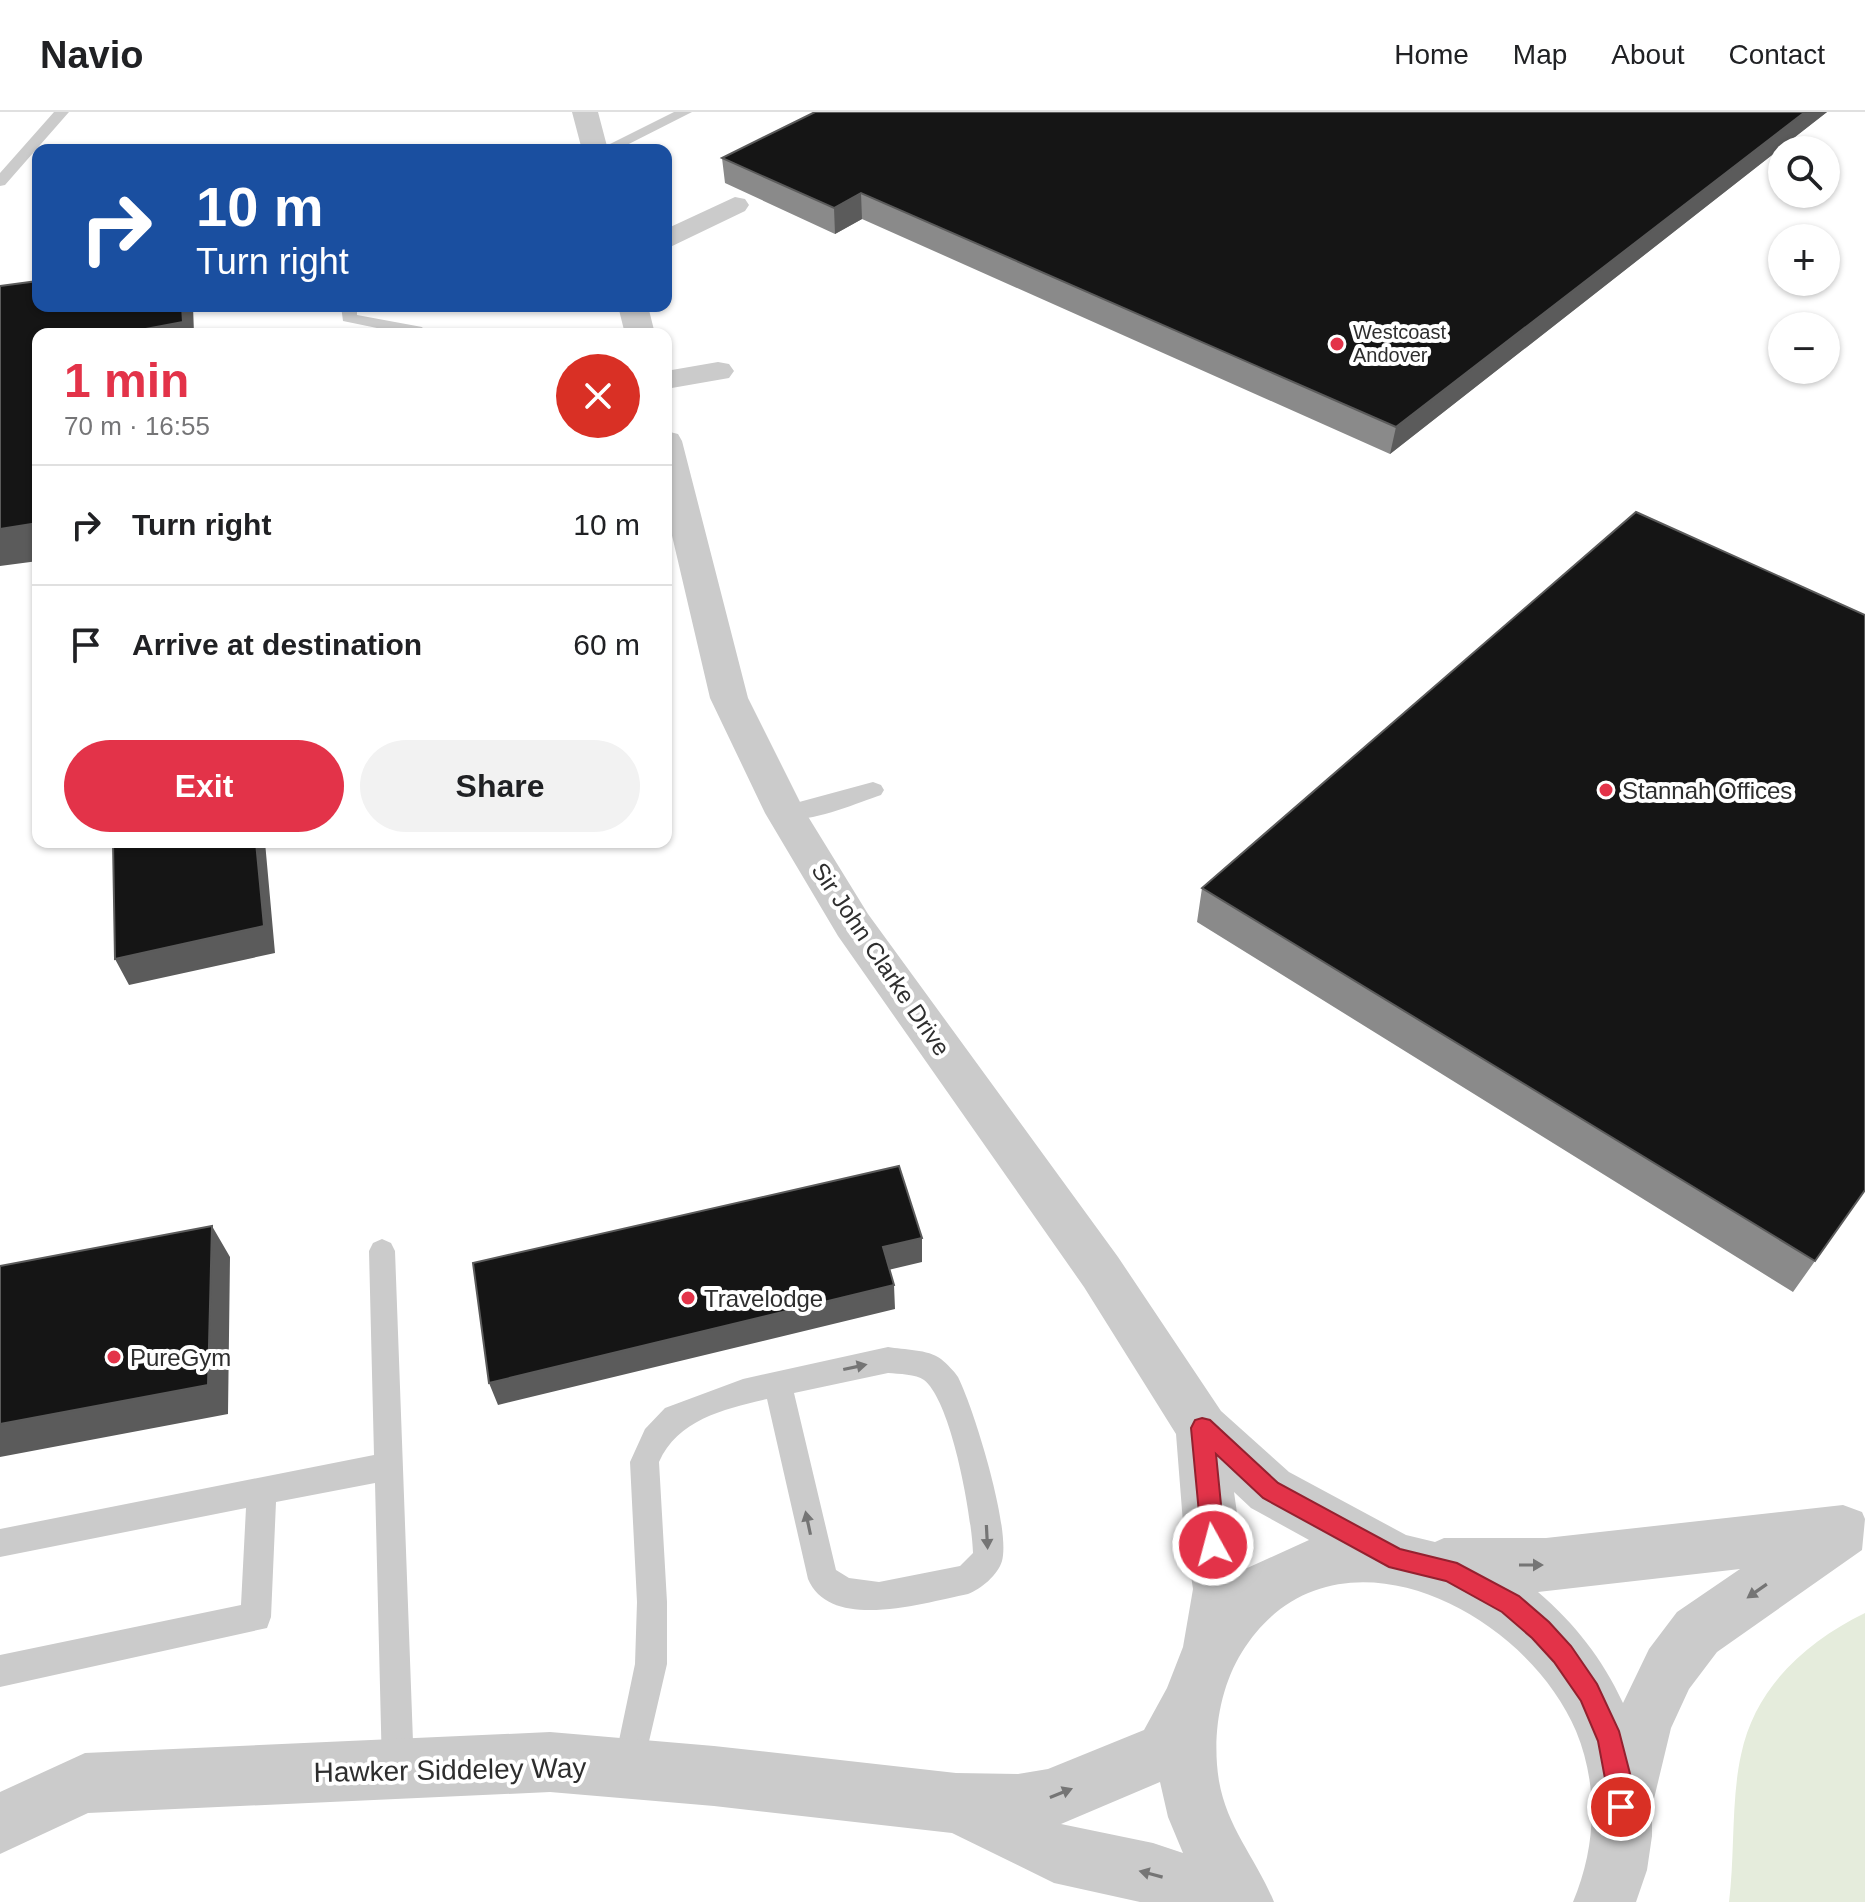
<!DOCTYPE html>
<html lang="en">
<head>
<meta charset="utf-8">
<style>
	:root { --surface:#fff; --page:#f2f2f2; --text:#202124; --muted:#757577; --line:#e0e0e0; --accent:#e33349 }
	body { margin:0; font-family:Arial,sans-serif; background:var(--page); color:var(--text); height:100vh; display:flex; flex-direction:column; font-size:30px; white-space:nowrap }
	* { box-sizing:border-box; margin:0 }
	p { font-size:26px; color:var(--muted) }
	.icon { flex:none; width:44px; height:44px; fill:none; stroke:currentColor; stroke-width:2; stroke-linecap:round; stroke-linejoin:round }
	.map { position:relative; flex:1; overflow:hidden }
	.drawer { position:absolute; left:32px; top:216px; width:640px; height:520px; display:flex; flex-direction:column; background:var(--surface); border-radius:16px; box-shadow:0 2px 6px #0004 }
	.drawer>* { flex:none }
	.banner { position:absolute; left:32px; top:32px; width:640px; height:168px; border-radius:16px; box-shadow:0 2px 6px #0004; background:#1a4fa0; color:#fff; overflow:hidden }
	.fabs { position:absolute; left:1768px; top:24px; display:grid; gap:16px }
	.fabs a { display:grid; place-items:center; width:72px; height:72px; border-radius:50%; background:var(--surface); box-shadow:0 2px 6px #0004; font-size:40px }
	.pin { position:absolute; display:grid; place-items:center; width:68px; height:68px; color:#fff; margin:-34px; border:4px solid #fff; border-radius:50%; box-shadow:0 2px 8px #0007 }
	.me { position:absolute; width:88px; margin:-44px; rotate:353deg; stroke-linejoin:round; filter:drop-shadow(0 0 6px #0008) }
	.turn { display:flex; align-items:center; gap:28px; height:168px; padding:0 32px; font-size:36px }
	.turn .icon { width:104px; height:104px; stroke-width:2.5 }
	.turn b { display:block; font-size:56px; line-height:68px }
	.round { display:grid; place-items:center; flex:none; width:84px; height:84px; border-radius:42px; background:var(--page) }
	.headline { display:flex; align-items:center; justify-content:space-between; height:136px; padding:0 32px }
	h1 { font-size:48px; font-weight:800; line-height:60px; color:var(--accent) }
	.action { display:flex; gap:16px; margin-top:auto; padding:16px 32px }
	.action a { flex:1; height:92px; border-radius:48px; background:var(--accent); color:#fff; font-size:32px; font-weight:800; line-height:92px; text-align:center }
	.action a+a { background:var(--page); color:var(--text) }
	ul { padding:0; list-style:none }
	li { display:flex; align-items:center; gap:24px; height:120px; padding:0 32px; border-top:2px solid var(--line) }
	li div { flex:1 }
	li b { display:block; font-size:30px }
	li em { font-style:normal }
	header { display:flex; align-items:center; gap:48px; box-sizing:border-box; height:112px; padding:0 40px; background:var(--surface); border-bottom:2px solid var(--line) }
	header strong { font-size:38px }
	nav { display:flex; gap:44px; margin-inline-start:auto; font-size:28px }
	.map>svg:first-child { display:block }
	.green { fill:#e5ecdc }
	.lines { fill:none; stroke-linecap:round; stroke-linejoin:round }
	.lane { fill:#cbcbcb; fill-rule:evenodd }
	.street { fill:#cbcbcb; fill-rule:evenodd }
	.wall { fill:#8a8a8a }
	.shaded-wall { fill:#5b5b5b }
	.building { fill:#151515; stroke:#5b5b5b; stroke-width:2 }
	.oneway { fill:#757575 }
	.route { fill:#e33349; stroke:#94212f; stroke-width:2 }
	.poi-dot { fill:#e33349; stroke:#fff; stroke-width:3 }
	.labels { text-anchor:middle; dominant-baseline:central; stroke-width:8; stroke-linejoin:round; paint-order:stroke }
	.far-poi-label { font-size:20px; fill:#2e2e2e; stroke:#fff; text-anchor:start }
	.poi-label { font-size:24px; fill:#2e2e2e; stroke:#fff; text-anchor:start }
	.street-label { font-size:24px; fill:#2e2e2e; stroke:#fff }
	.near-street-label { font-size:28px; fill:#2e2e2e; stroke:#fff }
</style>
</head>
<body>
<header>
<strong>Navio</strong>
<nav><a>Home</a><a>Map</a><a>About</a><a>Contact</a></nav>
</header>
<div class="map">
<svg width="1865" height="1790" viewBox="0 0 1865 1790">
	<rect width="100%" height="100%" fill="#fff"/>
	<path class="green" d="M1865 1501V1790H1729C1735 1743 1731 1688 1741 1643 1755 1575 1806 1530 1865 1501Z"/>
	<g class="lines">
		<path class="lane" d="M54 0H69L5 73 0 74V61Z
			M674 0H692L617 38H598Z
			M341 194H357V203L422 215 427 222H406L343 209Z
			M873 670 881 673 884 678 881 683C855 692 803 714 777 706L774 701 777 696Z
			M382 1127 391 1131 395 1139 414 1657 409 1668 398 1673 387 1668 382 1657 375 1371 276 1390 271 1505 267 1516 0 1575V1543L241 1493 246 1396 0 1445V1417L374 1343 369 1139 373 1131Z
			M888 1235C904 1238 928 1237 941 1247 947 1252 954 1259 958 1265 974 1297 1011 1416 1002 1449 998 1463 981 1477 968 1482 926 1490 831 1521 808 1467L767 1287C725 1297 678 1307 659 1350L667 1490V1552L640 1668 629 1673 618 1668 613 1657 635 1552 637 1490 630 1350 645 1317 665 1296 743 1267ZM888 1261C899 1262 916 1262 924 1268 952 1290 972 1406 973 1441L960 1454 879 1470 849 1466 836 1458 794 1281Z"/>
		<path class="street" d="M572 0H598L608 38H582Z
			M735 85 745 87 749 93 745 99 666 137V117Z
			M618 194H648L655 222H625Z
			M718 250 729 252 734 259 729 266 666 277V259Z
			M666 319 678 322 682 329 748 586 804 698 868 802 1118 1145 1221 1299 1289 1360 1406 1423 1435 1430 1444 1426H1546L1843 1393 1862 1400 1865 1407 1862 1438 1717 1540 1689 1577 1671 1616 1652 1695V1724L1647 1758 1636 1790H1573C1596 1735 1599 1675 1576 1619 1524 1496 1330 1399 1242 1540 1219 1577 1212 1626 1219 1669 1227 1716 1257 1748 1274 1790H1140L1054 1771 952 1721 714 1694 550 1680 88 1701 0 1742V1680L85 1641 550 1620 714 1634 956 1661 1018 1662 1048 1657 1144 1618 1167 1576 1183 1535 1193 1477 1183 1411 1176 1322 1084 1175 838 824 765 701 710 586 666 398ZM1234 1380 1251 1396 1309 1428 1245 1457ZM1740 1457 1677 1500 1649 1537 1623 1591C1602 1546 1575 1512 1538 1480ZM1160 1670 1168 1705 1183 1741 1153 1731 1061 1712Z"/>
	</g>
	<path class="wall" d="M815 0H1827L1390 342 862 107 835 122 725 71 722 46Z
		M1202 776 1815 1149 1793 1180 1197 810Z"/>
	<path class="shaded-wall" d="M1805 0H1827L1390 342 1396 315Z
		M861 81 862 107 835 122 834 96Z
		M182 194H193L194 222H119Z
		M38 411V449L0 454V417Z
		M256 730H265L275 841 129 873 115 847Z
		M212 1114 230 1145 228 1302 0 1345V1312Z
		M922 1126V1150L884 1159 883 1135Z
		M894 1173 895 1197 498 1293 489 1271Z"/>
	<path class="building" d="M815 0H1805L1396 315 861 81 834 96 722 46Z
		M38 169V194H182L183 210 119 222H38V411L0 417V174Z
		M1636 400 1865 503V1078L1815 1149 1202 776Z
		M113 730H256L264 814 115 847Z
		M899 1054 922 1126 883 1135 894 1173 489 1271 473 1151Z
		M212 1114 208 1273 0 1312V1154Z"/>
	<defs><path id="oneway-solid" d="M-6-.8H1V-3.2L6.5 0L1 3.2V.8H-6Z" transform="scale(2)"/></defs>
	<g class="oneway">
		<use href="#oneway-solid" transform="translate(855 1255) rotate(-12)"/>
		<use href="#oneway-solid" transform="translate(808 1411) rotate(-102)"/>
		<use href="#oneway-solid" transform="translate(987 1425) rotate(87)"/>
		<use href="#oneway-solid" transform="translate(1531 1453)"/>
		<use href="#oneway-solid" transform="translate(1757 1479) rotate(145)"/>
		<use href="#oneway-solid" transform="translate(1061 1681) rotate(-22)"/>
		<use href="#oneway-solid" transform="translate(1151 1762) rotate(-165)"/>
	</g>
	<path class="route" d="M1202 1306 1210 1308 1278 1371 1400 1437 1457 1451 1519 1484 1549 1510 1571 1534 1597 1572 1619 1619 1634 1677 1630 1704 1621 1707 1612 1704 1598 1629 1581 1589 1554 1550 1532 1526 1502 1500 1446 1469 1389 1455 1263 1386 1216 1342 1225 1433 1221 1441 1213 1444 1205 1441 1202 1433 1191 1316 1195 1308Z"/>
	<g class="poi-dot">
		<circle cx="1337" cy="232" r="8"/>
		<circle cx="1606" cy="678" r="8"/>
		<circle cx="688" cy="1186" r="8"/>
		<circle cx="114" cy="1245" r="8"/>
	</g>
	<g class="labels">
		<g class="far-poi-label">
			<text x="1353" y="220">Westcoast<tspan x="1353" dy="23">Andover</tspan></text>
		</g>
		<g class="poi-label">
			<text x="1622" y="678">Stannah Offices</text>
			<text x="704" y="1186">Travelodge</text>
			<text x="130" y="1245">PureGym</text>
		</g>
		<g class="street-label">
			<text transform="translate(881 847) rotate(56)">Sir John Clarke Drive</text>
		</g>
		<g class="near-street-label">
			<text transform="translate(450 1658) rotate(-1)">Hawker Siddeley Way</text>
		</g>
	</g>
</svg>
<div class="fabs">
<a><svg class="icon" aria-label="search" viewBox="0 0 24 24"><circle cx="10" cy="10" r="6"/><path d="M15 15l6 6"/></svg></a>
<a>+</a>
<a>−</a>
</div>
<div class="pin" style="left:1621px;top:1695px;background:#d93025"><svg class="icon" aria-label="arrive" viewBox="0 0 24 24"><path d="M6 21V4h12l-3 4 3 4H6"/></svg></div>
<svg class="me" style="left:1213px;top:1433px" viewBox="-20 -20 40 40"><circle r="17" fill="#e33349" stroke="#fff" stroke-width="3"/><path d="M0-11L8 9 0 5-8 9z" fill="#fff"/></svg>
<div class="banner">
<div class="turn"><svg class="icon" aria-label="right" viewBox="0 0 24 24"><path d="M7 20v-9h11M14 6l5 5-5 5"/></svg><div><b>10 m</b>Turn right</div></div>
</div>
<section class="drawer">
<div class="headline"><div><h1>1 min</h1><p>70 m · 16:55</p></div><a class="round" style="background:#d93025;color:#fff"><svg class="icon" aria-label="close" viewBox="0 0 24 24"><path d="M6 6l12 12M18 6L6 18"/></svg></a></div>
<ul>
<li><svg class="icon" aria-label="right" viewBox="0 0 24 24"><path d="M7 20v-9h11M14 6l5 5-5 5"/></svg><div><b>Turn right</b></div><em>10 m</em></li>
<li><svg class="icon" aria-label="arrive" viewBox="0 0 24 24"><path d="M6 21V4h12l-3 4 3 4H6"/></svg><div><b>Arrive at destination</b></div><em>60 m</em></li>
</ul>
<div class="action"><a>Exit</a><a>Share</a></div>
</section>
</div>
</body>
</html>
